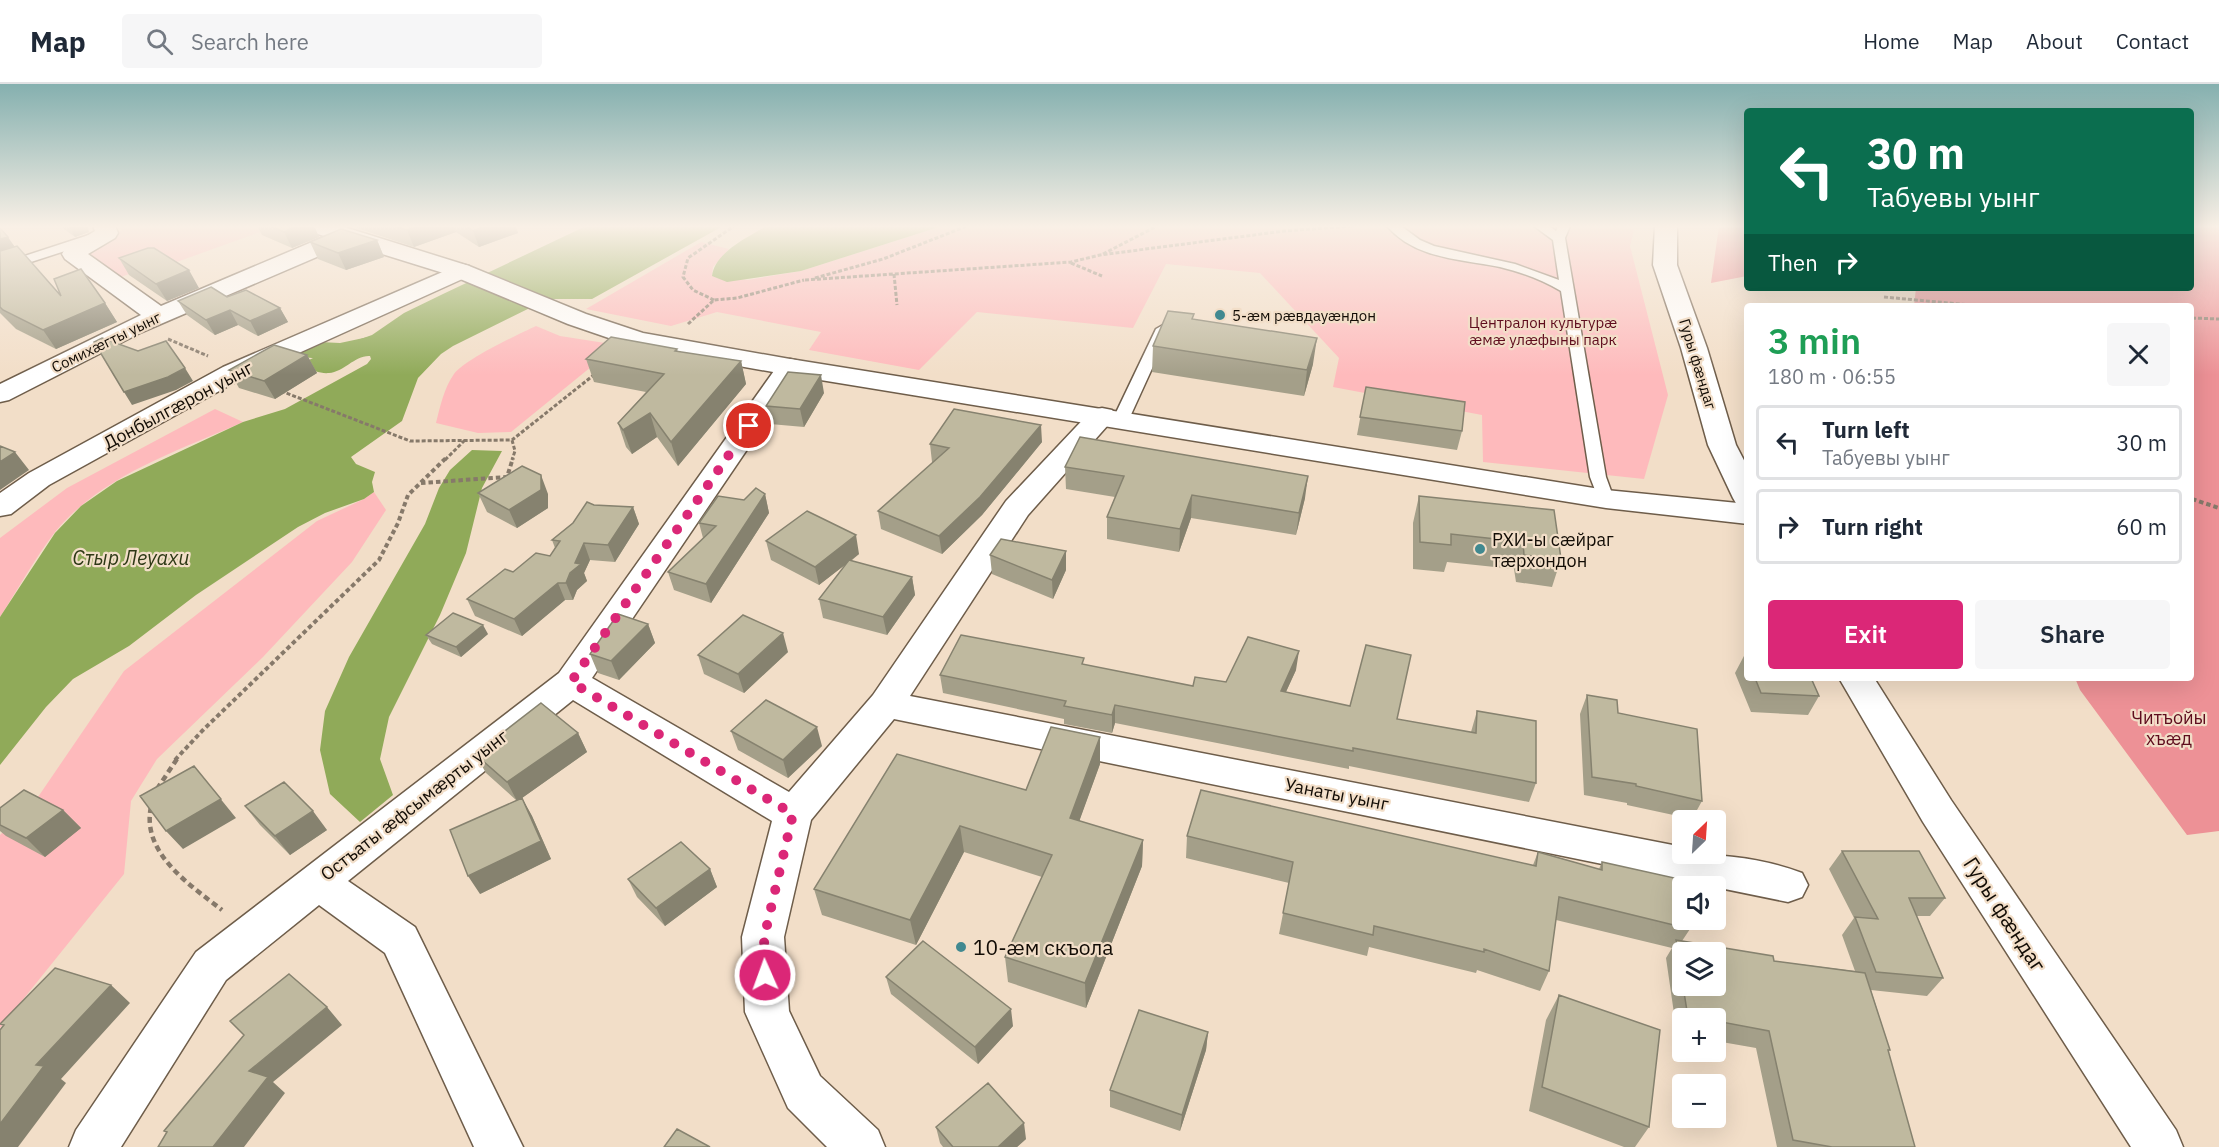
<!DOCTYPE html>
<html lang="en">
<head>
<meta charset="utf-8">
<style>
	:root { --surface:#fff; --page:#f6f6f7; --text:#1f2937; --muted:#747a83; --line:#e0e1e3; --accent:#db2777 }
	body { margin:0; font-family:"IBM Plex Sans",sans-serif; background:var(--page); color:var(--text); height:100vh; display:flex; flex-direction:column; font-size:22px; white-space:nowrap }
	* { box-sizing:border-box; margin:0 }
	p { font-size:20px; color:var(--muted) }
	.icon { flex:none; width:33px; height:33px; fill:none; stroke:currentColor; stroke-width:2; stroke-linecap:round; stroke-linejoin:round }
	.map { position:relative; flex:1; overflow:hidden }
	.side { position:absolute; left:1744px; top:219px; width:450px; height:378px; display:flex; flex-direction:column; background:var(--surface); border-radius:6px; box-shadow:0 6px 24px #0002 }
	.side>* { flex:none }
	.hud { position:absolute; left:1744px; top:24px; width:450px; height:183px; border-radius:6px; box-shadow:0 6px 24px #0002; background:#0b6e4f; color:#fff; overflow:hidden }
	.needle { width:39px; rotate:25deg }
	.controls { position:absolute; left:1672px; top:726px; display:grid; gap:12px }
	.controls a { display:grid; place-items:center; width:54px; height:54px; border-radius:6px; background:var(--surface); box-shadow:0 6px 24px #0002; font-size:30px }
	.pin { position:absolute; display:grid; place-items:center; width:51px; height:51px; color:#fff; margin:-26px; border:3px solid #fff; border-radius:50%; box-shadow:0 2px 6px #0007 }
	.me { position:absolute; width:66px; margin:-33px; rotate:358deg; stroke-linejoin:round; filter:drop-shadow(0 0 4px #0008) }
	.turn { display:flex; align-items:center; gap:21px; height:126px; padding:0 24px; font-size:27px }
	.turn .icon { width:78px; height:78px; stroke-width:2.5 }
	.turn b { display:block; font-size:42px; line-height:51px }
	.then { display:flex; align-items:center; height:57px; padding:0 24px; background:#0003; gap:12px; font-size:22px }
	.round { display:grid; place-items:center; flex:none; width:63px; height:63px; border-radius:6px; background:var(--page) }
	.summary { display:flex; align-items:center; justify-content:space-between; height:102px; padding:0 24px }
	h1 { font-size:36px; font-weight:600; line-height:45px; color:#1e9e55 }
	.primary-button { display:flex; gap:12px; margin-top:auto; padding:12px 24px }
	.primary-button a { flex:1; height:69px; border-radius:6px; background:var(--accent); color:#fff; font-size:24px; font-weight:600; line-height:69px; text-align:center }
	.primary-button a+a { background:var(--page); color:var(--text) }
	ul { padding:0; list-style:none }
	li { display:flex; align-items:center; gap:18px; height:75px; margin:0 12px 9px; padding:0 12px; border:3px solid var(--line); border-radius:6px }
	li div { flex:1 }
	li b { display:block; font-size:22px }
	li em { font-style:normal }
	header { display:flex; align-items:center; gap:36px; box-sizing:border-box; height:84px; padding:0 30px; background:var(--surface); border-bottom:2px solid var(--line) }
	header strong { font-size:28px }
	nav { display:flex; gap:33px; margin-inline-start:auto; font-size:21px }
	.search { width:420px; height:54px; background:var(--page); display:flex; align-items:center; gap:15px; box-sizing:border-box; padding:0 21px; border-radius:6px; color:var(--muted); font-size:22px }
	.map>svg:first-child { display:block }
	.green { fill:#febabc }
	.forest { fill:#ed9196 }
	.water { fill:#90aa59 }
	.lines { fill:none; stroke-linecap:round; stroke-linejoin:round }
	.canal { fill:#90aa59; fill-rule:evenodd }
	.service-casing { stroke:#6e5d4a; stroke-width:3 }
	.minor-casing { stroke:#6e5d4a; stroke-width:3 }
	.tertiary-casing { stroke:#6e5d4a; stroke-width:3 }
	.secondary-casing { stroke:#6e5d4a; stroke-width:3 }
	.path-far2 { stroke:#86796a; stroke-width:3; stroke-dasharray:4 2; stroke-linecap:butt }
	.path-far1 { stroke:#86796a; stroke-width:4; stroke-dasharray:4.5 3; stroke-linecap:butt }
	.path { stroke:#86796a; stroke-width:4.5; stroke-dasharray:6 4; stroke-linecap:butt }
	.service { fill:#fff; fill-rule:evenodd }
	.minor { fill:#fff; fill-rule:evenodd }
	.tertiary { fill:#fff; fill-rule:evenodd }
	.secondary { fill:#fff; fill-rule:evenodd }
	.wall { fill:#a49f89 }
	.shaded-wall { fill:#86826f }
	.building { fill:#bfb99f; stroke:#86826f; stroke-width:1.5 }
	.route { stroke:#db2777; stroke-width:10; stroke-dasharray:0 18 }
	.poi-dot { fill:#418990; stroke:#f2dec8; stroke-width:2 }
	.labels { text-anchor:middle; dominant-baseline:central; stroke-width:4.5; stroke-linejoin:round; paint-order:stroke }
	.far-poi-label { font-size:15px; fill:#120c05; stroke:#f2dec8; text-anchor:start }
	.far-park-label { font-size:15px; fill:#5e0c1d; stroke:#f2dec8 }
	.far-street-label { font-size:15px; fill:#120c05; stroke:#f2dec8 }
	.street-label { font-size:18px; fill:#120c05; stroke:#f2dec8 }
	.poi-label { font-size:18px; fill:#120c05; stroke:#f2dec8; text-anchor:start }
	.park-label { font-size:18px; fill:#5e0c1d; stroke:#f2dec8 }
	.water-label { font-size:20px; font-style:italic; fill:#2e3916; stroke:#f2dec8 }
	.near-street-label { font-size:21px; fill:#120c05; stroke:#f2dec8 }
	.near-poi-label { font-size:21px; fill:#120c05; stroke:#f2dec8; text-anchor:start }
</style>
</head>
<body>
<header>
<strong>Map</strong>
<div class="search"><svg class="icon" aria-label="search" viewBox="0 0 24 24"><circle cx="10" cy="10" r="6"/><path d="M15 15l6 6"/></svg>Search here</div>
<nav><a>Home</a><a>Map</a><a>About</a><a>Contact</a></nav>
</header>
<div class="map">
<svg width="2219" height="1063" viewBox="0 0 2219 1063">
	<rect width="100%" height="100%" fill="#f2dec8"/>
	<path class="green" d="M119 142 274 143 174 179 168 176 118 194 82 169 121 146Z
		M942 142H1635L1630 162 1668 311 1644 395 1483 378 1482 331 1333 303 1339 274 1260 189 1166 180 1133 244 977 228 919 286 809 266 821 248 717 228 671 242 586 225 701 158 729 165 713 183 712 192 748 196 801 187Z
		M536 242 560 252 618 261 511 348 478 349 436 339C440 323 444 304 454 290 465 275 517 251 536 242Z
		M215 325 243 338C178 367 102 391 55 448 35 474 18 505 0 533V454L67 404Z
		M374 408 386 426 352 478 263 573 157 675 131 717 124 790 0 944V751L38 713 124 587 317 437 364 415Z"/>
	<path class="forest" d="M1719 142H1747V192L1711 199Z
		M2192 142H2219V747L2187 751 2080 606 2075 594H2192V222H1914L1916 204H2192Z"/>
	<path class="water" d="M586 142H723L592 215H548L453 262 441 270 418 294 402 337 351 373 356 380 375 388 372 398 374 408 364 415 325 429 298 443 196 511 129 562 73 595 46 623 0 681V533L55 449 81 422 117 397 243 338 285 325 367 280 371 275 370 272C355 271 344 288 329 289 321 290 312 286 304 283L305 278 329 266 372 251 404 229 443 210Z
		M766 142H942L801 187 727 198 712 192C715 168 747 154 766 142Z
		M472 366 502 367 482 404 466 469 440 531 389 633 380 675 393 711 360 738 330 710 320 666 325 627 349 573 425 440 439 404 450 386Z"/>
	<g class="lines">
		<path class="canal" d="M373 252 382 254 386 260 382 266C352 273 322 278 291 271L287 265 291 259 300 257 340 259Z"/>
		<defs>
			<path id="service" d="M1387 142H1401L1420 156 1434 162 1515 180 1559 196 1553 156 1534 142H1549L1556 147 1558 142H1570L1565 154 1606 393 1614 415 1612 419H1600L1590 393 1561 207C1542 196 1521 188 1500 183 1461 175 1415 175 1387 142Z
				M98 148 104 152 102 155 0 188V180Z
				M1163 241 1170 245 1129 335 1121 340 1116 338 1113 335 1156 245Z"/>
			<path id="minor" d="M93 142H115L118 149 115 154 88 170 161 222 338 147 346 145 354 147 357 152 354 157 142 248 9 316 0 318V300L141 231 65 175 62 170 65 165 95 147Z
				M461 180 469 182 473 187 469 192 241 295 49 401 11 430 0 432V409L29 389 223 283Z
				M790 275 799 277 803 283 592 594 789 708 873 611 1006 417 1092 326 1102 324 1112 326 1116 332 1028 431 910 612 1683 763V770C1723 770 1765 775 1802 789L1808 801 1802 813 1788 818 894 635 811 736 784 853 789 927 820 992 878 1046 885 1063H827L788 1024 745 928 742 853 772 737 573 616 348 797 415 843 523 1063H474L385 869 319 821 226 896 121 1063H69L76 1046 196 868 559 589 781 277Z"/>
			<path id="tertiary" d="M305 142H341L469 182 586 230 643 249 790 275 1606 406 1748 420V440L1606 424 790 291 638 264 568 240 453 192 308 147Z"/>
			<path id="secondary" d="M1655 142H1677V181L1707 264 1736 361 1748 384V423L1737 421 1733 414 1708 361 1681 264 1653 181Z
				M1839 594H1874L1951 716 2176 1046 2183 1063H2131L1923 738Z"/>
		</defs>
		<use href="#service" class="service-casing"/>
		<use href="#minor" class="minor-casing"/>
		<use href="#tertiary" class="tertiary-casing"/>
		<use href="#secondary" class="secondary-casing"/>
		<path class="path-far2" d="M1103 170 1157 142
			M1071 179 1102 192
			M894 190 897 221
			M815 194 883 175 967 142
			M805 196 1071 178 1100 171 1284 147 1352 142
			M1884 213 1981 222
			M714 216 693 206 683 193 688 174 734 142
			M2192 234 2219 235
			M688 240 714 216 737 214 804 196
			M168 255 208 272
			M281 307 410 357 512 356 595 290
			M512 356 515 367 512 376
			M445 376 465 356"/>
		<path class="path-far1" d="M421 399 507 393 513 374
			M2192 415 2219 424
			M175 676 202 647 379 476 398 439 408 411 446 374"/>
		<path class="path" d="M157 705 177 675
			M151 723C141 769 190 801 222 826"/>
		<use href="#service" class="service"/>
		<use href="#minor" class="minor"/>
		<use href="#tertiary" class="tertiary"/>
		<use href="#secondary" class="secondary"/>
	</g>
	<path class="wall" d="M60 142H87L89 148 75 153Z
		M257 142H314L319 153 292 164 262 151Z
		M350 142H519L516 143 518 149 479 163 456 148 414 163Z
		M0 144 15 163 61 212 105 219 117 238 56 265 16 245 0 229Z
		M377 156 384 173 346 186 318 175 310 158Z
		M119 174 199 204 167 217 129 191Z
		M227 213 280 224 288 238 258 252 238 241 215 251 187 231 178 217Z
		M1194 236 1313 280 1304 312 1152 288 1153 262Z
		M677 265 678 268 741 277 746 300 678 382 657 353 632 370 626 363 618 339 646 308 594 298 586 275Z
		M307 271 317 289 275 315 239 304 229 286Z
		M1366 303 1462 347 1457 366 1357 351Z
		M824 309 804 343 770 340 766 322Z
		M1042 358 982 431 942 470 881 445 878 427 934 378H932L930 360Z
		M1065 383 1305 414 1296 451 1191 434 1179 468 1107 455V433L1115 413 1066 405Z
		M478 409 548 410V424L517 444 487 428Z
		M765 410 769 429 711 519 674 506 668 488 703 454 699 439 744 416Z
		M1419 412 1561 475 1552 503 1516 498 1514 485 1447 478 1444 488 1413 485V439Z
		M594 421 633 423 639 440 615 478 590 476 584 489 587 497 577 506 573 516H565L522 552 475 532 467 515 513 488 550 472 555 464 552 456Z
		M766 457 859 470 851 477 912 493 915 511 887 551 823 534 819 515 846 480 819 501 771 476Z
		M1066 467V486L1053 515 992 490 990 471Z
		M648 540 655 559 619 596 598 589 590 570Z
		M488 550 461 573 432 560 426 551Z
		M788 568 744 609 704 590 698 571Z
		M1745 570H1748V594H1811L1819 612 1808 631 1751 628 1735 589Z
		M1084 581 1193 602 1226 598 1296 586 1286 608 1397 635 1471 648 1477 627 1536 699 1529 718 1349 682V685L1115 639 1112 649 1064 640V635L943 609 940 591Z
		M1587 611 1618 629 1702 717 1692 735 1627 721V719L1584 711 1580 630Z
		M731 647 822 662 788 694 738 666Z
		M578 649 587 668 522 714 532 732 551 775 480 810 516 716 486 689 475 670Z
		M1100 653V680L1079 737 1143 756 1142 782 1086 924 1008 898 1005 873 1042 793 964 768 916 861 822 831 814 805 1026 706Z
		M245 722 327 746 290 771 260 741Z
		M0 724 63 726 81 744 45 773 6 752 0 747Z
		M1187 752 1533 781 1538 768 1599 785 1602 778 1690 845 1682 857 1774 877 1855 887 1842 851 1854 834 1829 785 1842 767 1945 814 1930 832H1917L1943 894 1927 912 1871 906 1890 966 1888 968 1915 1063H1777L1756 964 1716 957V934H1683V951L1677 950 1666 874 1672 864 1556 836 1549 887 1540 907 1477 886 1476 889 1369 863 1367 872 1279 850 1289 799 1186 774Z
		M710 785 717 803 665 842 637 813 628 795Z
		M886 893 1013 942 978 980 891 910Z
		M1559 911 1649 1043 1635 1063H1624L1529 1027 1546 936Z
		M1208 948 1206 966 1180 1047 1110 1023V1006Z
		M936 1043 1026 1055 1017 1063H943L940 1059Z"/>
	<path class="shaded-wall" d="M69 142H87L89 148 75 153Z
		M297 142H314L319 153 292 164 284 148Z
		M419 142H454L456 148 414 163 407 146Z
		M486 142H519L516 143 518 149 479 163 473 147Z
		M8 153 20 171 0 178V155Z
		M377 156 384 173 346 186 338 169Z
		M189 186 199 204 167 217 156 200Z
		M105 219 117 238 56 265 43 246Z
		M280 224 288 238 258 252 250 237Z
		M230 226 238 241 215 251 206 236Z
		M1317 254 1313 280 1304 312 1307 286Z
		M307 271 317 289 275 315 264 297Z
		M741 277 746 300 678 382 671 358Z
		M185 284 193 297 176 306 132 321 124 308Z
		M821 291 824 309 804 343 800 325Z
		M650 329 657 353 632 370 623 346Z
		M1041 341 1042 358 982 431 942 470 939 452Z
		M15 368 29 386 0 406V378Z
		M541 391 548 410V424L517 444 509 426Z
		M1308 392 1305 414 1296 451 1299 429Z
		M765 410 769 429 711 519 706 500Z
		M1192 411 1191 434 1179 468 1180 445Z
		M633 423 639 440 615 478 608 461Z
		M856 451 859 470 819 501 815 483Z
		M584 459 590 476 584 489 587 497 577 506 573 516 566 499Z
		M1066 467V486L1053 515 1052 496Z
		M912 493 915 511 887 551 883 533Z
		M558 499 565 516 522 552 514 535Z
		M648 540 655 559 619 596 611 577Z
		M483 541 488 550 461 573 456 563Z
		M783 549 788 568 744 609 738 590Z
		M1299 567 1296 586 1278 625 1281 607Z
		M1115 621V639L1112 649V631Z
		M817 643 822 662 788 694 783 676Z
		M578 649 587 668 522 714 532 732 551 775 480 810 468 792 517 717 507 698Z
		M1100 653V680L1071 760 1070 734Z
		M194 682 236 734 183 765 166 747Z
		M63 726 81 744 45 773 26 754Z
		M313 727 327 746 290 771 275 752Z
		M960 742 964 768 916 861 910 836Z
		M1143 756 1142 782 1086 924 1085 899Z
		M710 785 717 803 665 842 656 824Z
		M111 901 130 919 61 995 66 999 18 1063H0V1040L36 981Z
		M327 923 342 941 273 998 285 1009 244 1063H213L249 987Z
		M1011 925 1013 942 978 980 975 963Z
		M1208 948 1206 966 1180 1047 1182 1031Z
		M1024 1039 1026 1055 1017 1063H998Z"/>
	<path class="building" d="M270 142H297L284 148Z
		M394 142H419L407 146Z
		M466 142H486L473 147Z
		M0 144 8 153 0 155Z
		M341 145 377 156 338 169 310 158Z
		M17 162 61 212 54 195 81 185 105 219 43 246 3 226 0 223V167Z
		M148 164H154L189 186 156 200 119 174Z
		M211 203 227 213 246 206 280 224 250 237 230 226 206 236 178 217Z
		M1168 227 1194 230 1192 235 1317 254 1307 286 1153 262Z
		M611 253 677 265 675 267 741 277 671 358 650 329 623 346 618 339 664 290 586 275Z
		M102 254 138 267 166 257 185 284 168 293 124 308 94 258Z
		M274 261 307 271 264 297 229 286Z
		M788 288 821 291 800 325 766 322Z
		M1366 303 1465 318 1462 347 1360 333Z
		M954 325 1041 341 980 413 939 452 878 427 949 364 930 360Z
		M1080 353 1308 392 1299 429 1192 411 1180 445 1107 433 1124 392 1065 383Z
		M0 362 15 368 0 378Z
		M522 382 541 391V406L509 426 478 409Z
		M756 404 765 410 706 500 668 488 716 442 699 439 718 412 744 416Z
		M1419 412 1554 426 1561 475 1524 471 1523 458 1451 450V461L1420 458Z
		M587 418 594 421 633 423 608 461 584 459 575 479 581 480 570 489 566 499H558L514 535 467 515 505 485 513 488 536 469 550 472 560 457 552 456 573 439Z
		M807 427 856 451 815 483 766 457Z
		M1001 455 1066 467 1052 496 990 471Z
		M849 476 912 493 883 533 819 515Z
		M453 529 483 541 456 563 426 551Z
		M618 530 648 540 611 577 590 570Z
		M743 531 783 549 738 590 698 571Z
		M961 551 1084 574 1082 580 1193 602 1195 593 1226 598 1248 553 1299 567 1281 607 1350 622 1366 561 1411 571 1397 635 1476 649 1477 627 1536 637V699L1353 664V667L1115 621 1112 631 1064 622 1066 617 940 591Z
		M1755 594H1811L1819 612 1761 609Z
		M1587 611 1617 616 1618 629 1697 645 1702 717 1636 702V700L1592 693Z
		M766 616 817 643 783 676 731 647Z
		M541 619 578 649 507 698 475 670Z
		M1051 643 1100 653 1070 734 1143 756 1085 899 1005 873 1052 771 960 742 910 836 814 805 897 670 1026 706Z
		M194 682 221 715 166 747 140 712Z
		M284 698 313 727 275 752 245 722Z
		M24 706 63 726 26 754 0 741V724Z
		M1201 706 1536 782 1538 768 1602 786V778L1688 797V802H1683V836H1689L1690 845 1559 813 1549 887 1484 865V868L1374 842 1373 851 1283 829 1293 778 1187 752Z
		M522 714 541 757 468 792 450 746Z
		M681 758 710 785 656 824 628 795Z
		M1842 767H1919L1945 814H1909L1943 894 1876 888 1855 833 1878 835Z
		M1676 856 1773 872 1774 877 1865 889 1890 966H1888L1915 1063H1832L1793 1056 1769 947 1716 937V934H1698L1688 933 1683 902H1716V868H1683V899Z
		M923 857 1011 925 975 963 886 893Z
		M55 884 111 901 36 981 44 982 0 1040V946L4 941 0 940Z
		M289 890 327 923 249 987 268 993 213 1063H158L167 1048 164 1047 244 951 230 937Z
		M1559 911 1660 946 1649 1043 1542 1003Z
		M1139 926 1208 948 1182 1031 1110 1006Z
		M988 999 1024 1039 998 1063H953L936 1043Z
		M677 1045 710 1063H664Z"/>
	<linearGradient id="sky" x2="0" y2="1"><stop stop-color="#85b0af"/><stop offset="0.49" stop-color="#f9f0e6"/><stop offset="1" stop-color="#f9f0e6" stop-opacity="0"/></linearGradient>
	<rect width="2219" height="291" fill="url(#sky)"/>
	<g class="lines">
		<path class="route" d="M749 342 571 598 793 730 764 854 765 891"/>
	</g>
	<g class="poi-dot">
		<circle cx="1220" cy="231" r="6"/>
		<circle cx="1480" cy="465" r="6"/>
		<circle cx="961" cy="863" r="6"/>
	</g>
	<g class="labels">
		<g class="far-poi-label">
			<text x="1232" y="231">5-æм рӕвдауӕндон</text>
		</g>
		<g class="far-park-label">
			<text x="1543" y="238">Централон культурæ<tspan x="1543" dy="17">æмæ улæфыны парк</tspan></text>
		</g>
		<g class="far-street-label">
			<text transform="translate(106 258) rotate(-26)">Сомихæгты уынг</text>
			<text transform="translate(1698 280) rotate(73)">Гуры фӕндаг</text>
		</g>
		<g class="street-label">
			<text transform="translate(178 321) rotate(-28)">Донбылгæрон уынг</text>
			<text transform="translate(1337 710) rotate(11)">Уанаты уынг</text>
			<text transform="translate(414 721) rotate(-38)">Остъаты æфсымæрты уынг</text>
		</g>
		<g class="poi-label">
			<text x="1492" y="455">РХИ-ы сæйраг<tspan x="1492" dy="21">тæрхондон</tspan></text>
		</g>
		<g class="park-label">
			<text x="2169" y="633">Читъойы<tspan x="2169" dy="21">хъæд</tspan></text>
		</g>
		<g class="water-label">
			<text x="131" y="473">Стыр Леуахи</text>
		</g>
		<g class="near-street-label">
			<text transform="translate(2005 830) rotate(57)">Гуры фӕндаг</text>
		</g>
		<g class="near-poi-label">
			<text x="973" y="863">10-æм скъола</text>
		</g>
	</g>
</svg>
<div class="controls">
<a><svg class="needle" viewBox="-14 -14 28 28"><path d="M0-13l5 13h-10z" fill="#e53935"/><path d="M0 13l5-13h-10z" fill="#747a83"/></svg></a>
<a><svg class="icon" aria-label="sound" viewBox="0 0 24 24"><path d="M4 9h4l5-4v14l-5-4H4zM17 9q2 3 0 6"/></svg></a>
<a><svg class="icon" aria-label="layers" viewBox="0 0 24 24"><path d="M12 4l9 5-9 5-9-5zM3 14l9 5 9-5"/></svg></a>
<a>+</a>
<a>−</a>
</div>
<div class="pin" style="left:749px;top:342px;background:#d93025"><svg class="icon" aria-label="arrive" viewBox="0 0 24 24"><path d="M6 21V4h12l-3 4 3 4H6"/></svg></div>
<svg class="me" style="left:765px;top:891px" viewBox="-20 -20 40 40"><circle r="17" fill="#db2777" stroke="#fff" stroke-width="3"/><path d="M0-11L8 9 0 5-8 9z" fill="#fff"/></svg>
<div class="hud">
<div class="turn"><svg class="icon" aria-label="left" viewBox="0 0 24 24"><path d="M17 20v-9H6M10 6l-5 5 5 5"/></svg><div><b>30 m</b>Табуевы уынг</div></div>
<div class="then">Then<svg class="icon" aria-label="right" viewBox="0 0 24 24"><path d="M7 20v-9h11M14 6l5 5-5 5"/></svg></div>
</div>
<section class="side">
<div class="summary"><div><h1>3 min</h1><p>180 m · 06:55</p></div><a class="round"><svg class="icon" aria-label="close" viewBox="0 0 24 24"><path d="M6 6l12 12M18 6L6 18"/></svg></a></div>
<ul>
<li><svg class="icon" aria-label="left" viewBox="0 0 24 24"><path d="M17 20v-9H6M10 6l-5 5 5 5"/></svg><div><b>Turn left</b><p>Табуевы уынг</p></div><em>30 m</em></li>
<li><svg class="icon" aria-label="right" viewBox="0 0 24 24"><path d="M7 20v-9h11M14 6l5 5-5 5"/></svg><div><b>Turn right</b></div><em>60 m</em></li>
</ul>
<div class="primary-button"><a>Exit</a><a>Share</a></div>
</section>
</div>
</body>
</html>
